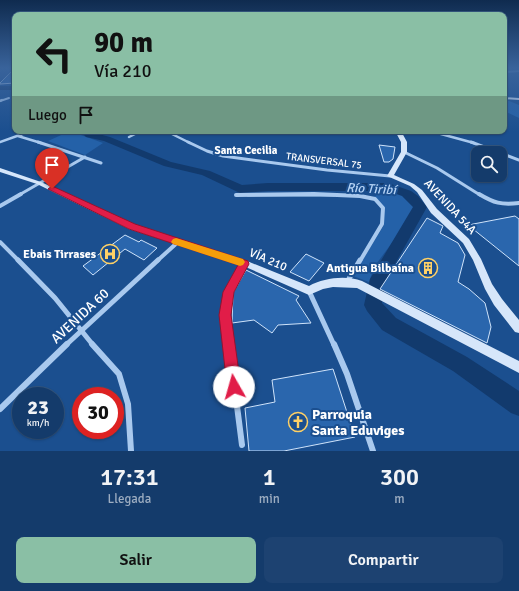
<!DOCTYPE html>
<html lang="es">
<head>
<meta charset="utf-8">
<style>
	:root { --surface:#143b6b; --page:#1d4271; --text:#f1f3f6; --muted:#9dadc1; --line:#33557e; --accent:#8abfa5 }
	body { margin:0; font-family:Signika,sans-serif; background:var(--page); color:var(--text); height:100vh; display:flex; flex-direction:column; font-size:15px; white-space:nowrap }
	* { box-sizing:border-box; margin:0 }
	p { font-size:13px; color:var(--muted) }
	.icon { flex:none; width:22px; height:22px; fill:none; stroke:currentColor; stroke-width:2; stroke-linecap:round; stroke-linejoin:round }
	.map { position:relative; height:451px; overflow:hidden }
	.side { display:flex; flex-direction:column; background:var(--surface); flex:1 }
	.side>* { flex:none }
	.top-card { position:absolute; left:12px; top:12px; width:495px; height:122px; border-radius:8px; box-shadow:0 1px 3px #0004,0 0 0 1px var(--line); background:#8abfa5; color:#111; overflow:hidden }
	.buttons { position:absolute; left:471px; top:146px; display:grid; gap:8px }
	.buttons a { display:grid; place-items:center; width:36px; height:36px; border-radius:8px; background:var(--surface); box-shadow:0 1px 3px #0004,0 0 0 1px var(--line); font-size:20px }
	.speed { position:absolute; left:12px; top:387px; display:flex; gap:8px; font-size:20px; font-weight:700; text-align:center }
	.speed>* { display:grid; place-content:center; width:52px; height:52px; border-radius:50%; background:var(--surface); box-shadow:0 1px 3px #0004,0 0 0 1px var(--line); line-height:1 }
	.speed small { font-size:10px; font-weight:400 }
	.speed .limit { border:6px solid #d22; background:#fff; color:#111 }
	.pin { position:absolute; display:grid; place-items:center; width:34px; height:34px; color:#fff; margin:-41px -17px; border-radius:50% 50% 50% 0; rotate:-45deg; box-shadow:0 0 4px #0007 }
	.pin .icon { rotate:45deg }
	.me { position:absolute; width:44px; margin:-22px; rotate:353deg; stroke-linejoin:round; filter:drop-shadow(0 0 3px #0008) }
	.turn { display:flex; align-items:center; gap:14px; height:84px; padding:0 16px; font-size:18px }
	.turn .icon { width:52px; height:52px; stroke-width:2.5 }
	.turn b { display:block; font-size:28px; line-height:34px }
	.then { display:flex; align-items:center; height:38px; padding:0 16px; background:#0003; gap:8px; font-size:15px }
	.eta { display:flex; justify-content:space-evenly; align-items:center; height:68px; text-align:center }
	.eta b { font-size:24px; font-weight:600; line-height:28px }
	.cta { display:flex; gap:8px; margin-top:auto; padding:8px 16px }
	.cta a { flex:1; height:46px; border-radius:8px; background:var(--accent); color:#111; font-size:16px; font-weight:600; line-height:46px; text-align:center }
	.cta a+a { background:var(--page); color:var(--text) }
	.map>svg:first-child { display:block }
	.green { fill:#2461a8 }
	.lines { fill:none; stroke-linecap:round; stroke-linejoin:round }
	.river { fill:#123a6d; fill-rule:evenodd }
	.building { fill:#2a66ad; stroke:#cfe3fa }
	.street-far5 { stroke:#a9c9ee; stroke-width:2 }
	.street-far4 { stroke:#a9c9ee; stroke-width:2.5 }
	.street-far3 { stroke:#a9c9ee; stroke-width:3 }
	.street-far2 { stroke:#a9c9ee; stroke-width:4 }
	.street-far1 { stroke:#a9c9ee; stroke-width:5 }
	.street { stroke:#a9c9ee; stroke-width:6 }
	.secondary { fill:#d6e6fa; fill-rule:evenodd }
	.route { fill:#e11d48; stroke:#92132f }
	.slow { fill:#f59e0b }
	.labels { text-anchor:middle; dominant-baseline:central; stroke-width:4; stroke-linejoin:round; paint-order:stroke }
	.far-street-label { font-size:10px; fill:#fff; stroke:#1b4f8f }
	.far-neighbourhood-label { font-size:11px; font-weight:bold; fill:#fff; stroke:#1b4f8f }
	.street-label { font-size:12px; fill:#fff; stroke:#1b4f8f }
	.poi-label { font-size:12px; font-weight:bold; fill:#fff; stroke:#1b4f8f; text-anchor:end }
	.water-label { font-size:13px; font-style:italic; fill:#b5d3f5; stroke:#1b4f8f }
	.near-street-label { font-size:14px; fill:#fff; stroke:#1b4f8f }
	.near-poi-label { font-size:14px; font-weight:bold; fill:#fff; stroke:#1b4f8f; text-anchor:start }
</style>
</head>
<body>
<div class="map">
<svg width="519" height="451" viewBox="0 0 519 451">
	<rect width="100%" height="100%" fill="#1b4f8f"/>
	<path class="green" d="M504 99 519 105V118L504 111Z
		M70 131H85L81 135 103 143 85 155 48 141Z
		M386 189C402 193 409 194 417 209L374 267 369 282 353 276 384 225V207L374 197Z"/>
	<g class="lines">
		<path class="river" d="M0 86H15V90H0Z
			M87 131H97L95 133 110 137 171 162 210 171 242 185 268 183H388L411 191 418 196 427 207 386 280 382 303 396 318 467 357 519 391V416L511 413 453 371 382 330 367 311 364 305 370 279 413 207 402 196 388 191H268L240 193 202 175 164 166 104 141 86 137 84 135Z"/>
	</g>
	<path class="building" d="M15 68V83L0 84V83Z
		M379 145 395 147 393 159 389 162H384Z
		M515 216 519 219V266L468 225Z
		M427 218 443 226 440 233 458 243 465 255 458 282 469 289 485 303 491 327 487 343 380 289Z
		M125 235 139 242 141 240 157 248 144 260 125 249 93 275 83 266Z
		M306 254 324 263 309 281 290 272Z
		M246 270 299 296 296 300 311 323 278 325 272 333 254 320 232 323 233 293Z
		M333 369 355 437 284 451H249L245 408 275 402 272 380Z"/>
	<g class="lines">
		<path class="street-far5" d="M504 72 519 71
			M0 101 9 98"/>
		<path class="street-far4" d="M0 101 2 100
			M166 131 190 143
			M430 131 474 143
			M18 136 41 143
			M129 137 141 131
			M0 142 31 131"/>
		<path class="street-far3" d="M38 142 101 163
			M188 142 207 151 223 156 327 170 390 176
			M471 142 519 160
			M404 152 437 168 480 195
			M19 195 85 157
			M248 195H334"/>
		<path class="street-far2" d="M479 194C494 203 501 205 519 203
			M236 195 314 194 360 196 375 199 383 208 382 224 360 261
			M0 206 21 194
			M0 242 19 261
			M157 261 178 242"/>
		<path class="street-far1" d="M18 260 55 298 93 345
			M347 282 360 260
			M309 291 334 345
			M66 345 158 260
			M229 345 225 315 229 292 244 263"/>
		<path class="street" d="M92 344 119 374 128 404 131 451
			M229 344 242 445
			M334 344 347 374 373 451
			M0 409 67 344"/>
		<path class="secondary" d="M504 97 519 98V100L504 99Z
			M395 131H401L407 142V152L394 175 414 184 422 190 437 209 469 239 481 259 492 284 502 299 519 320V333L515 332 494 305 485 289 473 260 463 243 431 213 417 192 410 186 387 176 401 152V142Z
			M0 168 41 182 135 225 247 261 309 286C324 278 345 275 362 281L519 361V373L357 288 333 287 323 289 309 295 241 265 129 229 37 184 0 172Z"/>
	</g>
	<linearGradient id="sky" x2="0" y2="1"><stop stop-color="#0f2b4f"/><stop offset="0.52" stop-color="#39639b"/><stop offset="1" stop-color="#39639b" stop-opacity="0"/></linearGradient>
	<rect width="519" height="131" fill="url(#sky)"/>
	<path class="route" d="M52 186 135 224 248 261 249 264 234 292 231 315 241 387 239 392 234 394 229 392 227 387 219 315 223 292 238 265 129 229 50 190 48 189Z"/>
	<path class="slow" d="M176 238 243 259 245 262 243 265 240 266 173 244 171 242 173 239Z"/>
	<defs>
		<symbol id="hospital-ring" viewBox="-11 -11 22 22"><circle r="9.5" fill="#1b4f8f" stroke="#ffd166" stroke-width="1.5"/><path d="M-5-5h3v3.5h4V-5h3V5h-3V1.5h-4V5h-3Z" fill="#ffd166"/></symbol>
		<symbol id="building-ring" viewBox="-11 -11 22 22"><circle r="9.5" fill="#1b4f8f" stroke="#ffd166" stroke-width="1.5"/><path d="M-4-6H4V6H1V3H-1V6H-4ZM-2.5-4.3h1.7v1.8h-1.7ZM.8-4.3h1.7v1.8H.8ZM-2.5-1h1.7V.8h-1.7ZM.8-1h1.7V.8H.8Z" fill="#ffd166"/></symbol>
		<symbol id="church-ring" viewBox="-11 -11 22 22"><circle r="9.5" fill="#1b4f8f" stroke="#ffd166" stroke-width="1.5"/><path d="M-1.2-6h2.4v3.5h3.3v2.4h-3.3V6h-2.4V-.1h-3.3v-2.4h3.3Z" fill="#ffd166"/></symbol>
	</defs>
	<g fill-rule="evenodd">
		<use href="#hospital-ring" x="99" y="243" width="22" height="22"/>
		<use href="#building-ring" x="417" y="257" width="22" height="22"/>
		<use href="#church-ring" x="287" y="411" width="22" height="22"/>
	</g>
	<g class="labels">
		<g class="far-street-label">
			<text transform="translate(324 161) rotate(7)">TRANSVERSAL 75</text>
		</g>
		<g class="far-neighbourhood-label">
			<text x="246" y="150">Santa Cecilia</text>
		</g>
		<g class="street-label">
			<text transform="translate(450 207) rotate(47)">AVENIDA 54A</text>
			<text transform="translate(268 260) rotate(23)">VÍA 210</text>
		</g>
		<g class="poi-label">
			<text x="96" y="254">Ebais Tirrases</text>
			<text x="414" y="268">Antigua Bilbaína</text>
		</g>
		<g class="water-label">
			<text transform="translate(371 189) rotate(3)">Río Tiribí</text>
		</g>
		<g class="near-street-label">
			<text transform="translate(80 316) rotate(-43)">AVENIDA 60</text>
		</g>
		<g class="near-poi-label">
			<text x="312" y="414">Parroquia<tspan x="312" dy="16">Santa Eduviges</tspan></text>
		</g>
	</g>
</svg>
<div class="buttons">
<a><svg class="icon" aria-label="search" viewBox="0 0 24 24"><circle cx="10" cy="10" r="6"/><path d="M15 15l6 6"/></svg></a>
</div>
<div class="speed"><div>23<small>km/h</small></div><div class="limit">30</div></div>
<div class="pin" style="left:52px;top:189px;background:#d93025"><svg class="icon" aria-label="arrive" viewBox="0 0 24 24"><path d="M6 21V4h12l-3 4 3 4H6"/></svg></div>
<svg class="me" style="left:234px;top:387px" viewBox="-20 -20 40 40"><circle r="19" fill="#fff"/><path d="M0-13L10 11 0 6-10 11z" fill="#e11d48"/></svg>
<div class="top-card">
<div class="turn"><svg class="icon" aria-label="left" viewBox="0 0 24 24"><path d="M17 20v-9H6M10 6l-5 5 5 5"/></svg><div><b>90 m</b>Vía 210</div></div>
<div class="then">Luego<svg class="icon" aria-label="arrive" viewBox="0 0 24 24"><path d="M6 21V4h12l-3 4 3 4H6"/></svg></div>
</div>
</div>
<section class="side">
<div class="eta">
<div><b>17:31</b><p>Llegada</p></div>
<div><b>1</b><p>min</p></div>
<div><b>300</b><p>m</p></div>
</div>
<div class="cta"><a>Salir</a><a>Compartir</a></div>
</section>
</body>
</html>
